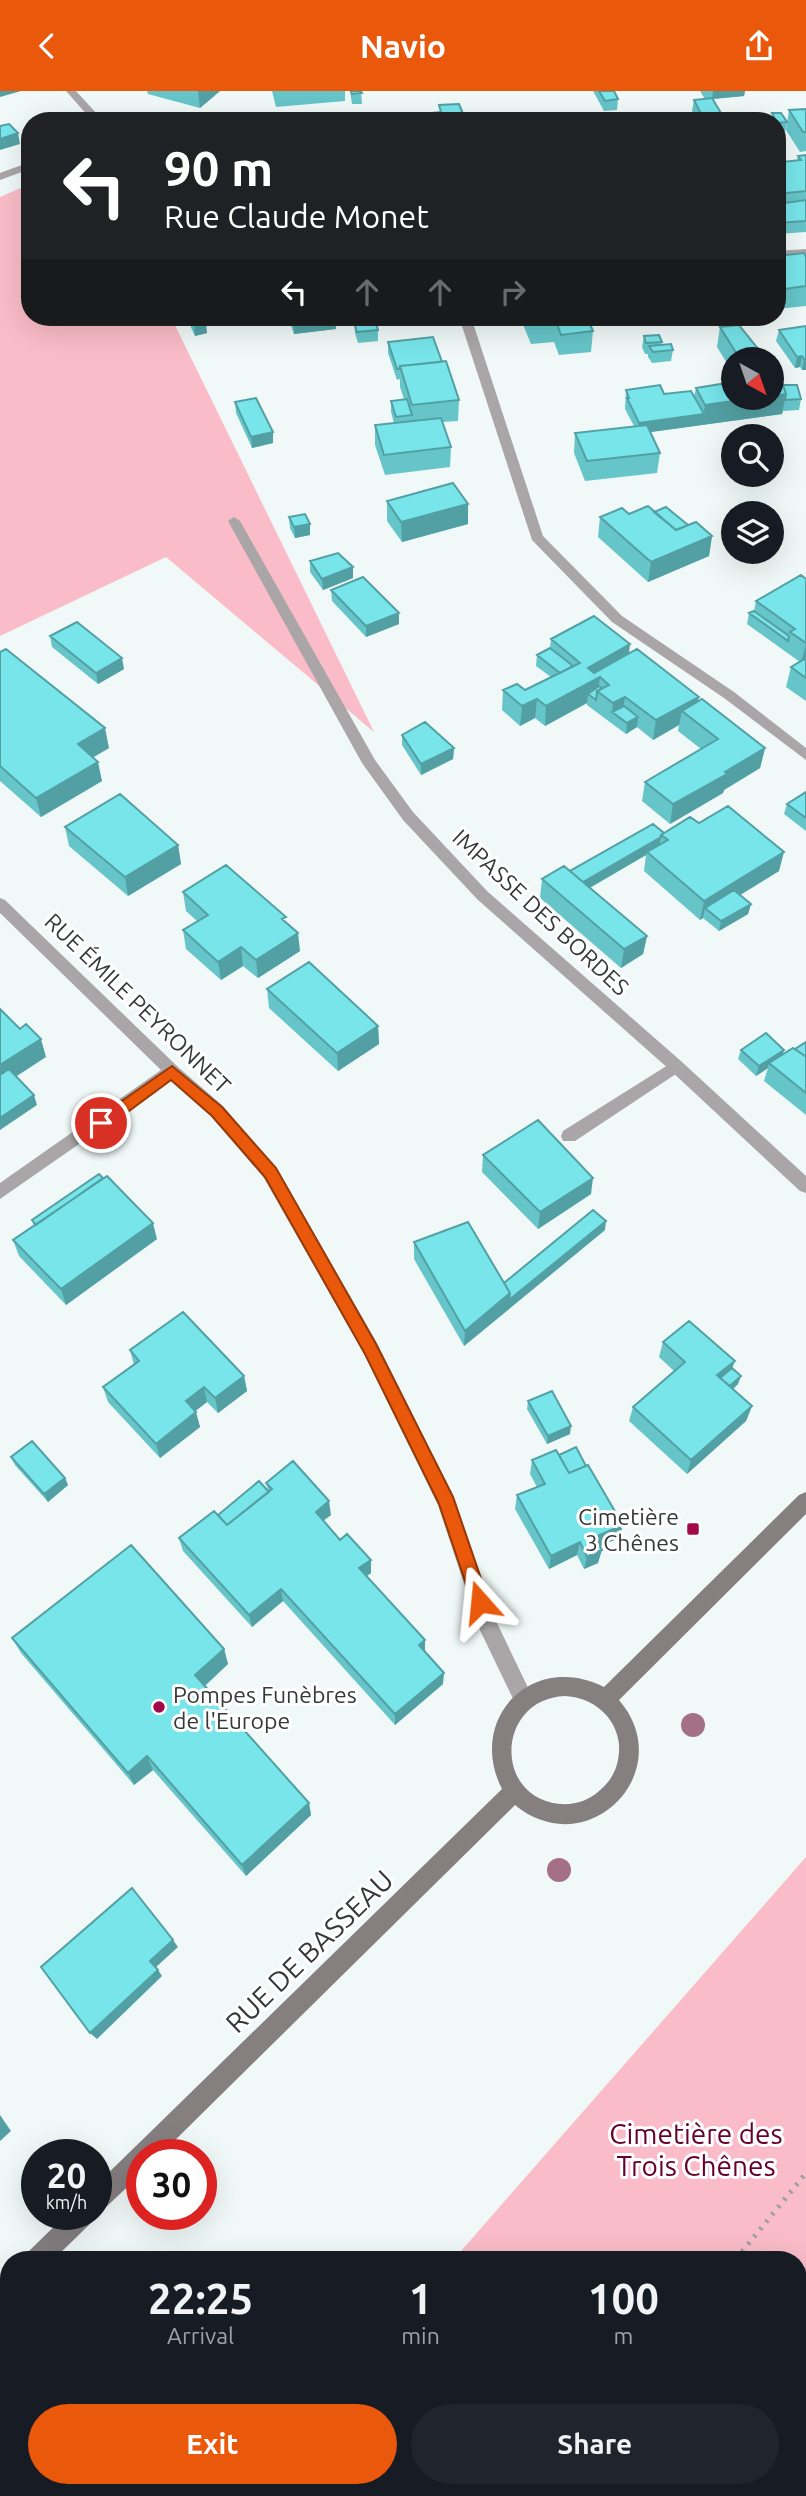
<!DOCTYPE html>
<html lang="en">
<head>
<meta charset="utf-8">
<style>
	:root { --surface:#171b24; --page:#20242c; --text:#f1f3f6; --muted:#9ea1a6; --accent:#ea580c }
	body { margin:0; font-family:Ubuntu,sans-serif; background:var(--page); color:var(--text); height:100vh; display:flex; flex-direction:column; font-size:26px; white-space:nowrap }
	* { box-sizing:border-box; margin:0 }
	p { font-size:23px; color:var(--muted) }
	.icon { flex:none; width:38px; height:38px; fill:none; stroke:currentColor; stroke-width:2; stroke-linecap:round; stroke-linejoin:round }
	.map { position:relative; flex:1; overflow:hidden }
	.details { position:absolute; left:0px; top:2160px; width:807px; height:247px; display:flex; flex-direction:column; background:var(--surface); border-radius:28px 28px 0 0; box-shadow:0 7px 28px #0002 }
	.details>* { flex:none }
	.guide { position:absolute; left:21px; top:21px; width:765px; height:214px; border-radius:28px; box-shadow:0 7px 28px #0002; background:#202124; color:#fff; overflow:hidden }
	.needle { width:46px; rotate:140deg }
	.controls { position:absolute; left:721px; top:256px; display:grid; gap:14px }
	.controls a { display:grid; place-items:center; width:63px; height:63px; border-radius:50%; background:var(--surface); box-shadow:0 7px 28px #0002; font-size:35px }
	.speed { position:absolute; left:21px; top:2048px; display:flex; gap:14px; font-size:35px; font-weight:700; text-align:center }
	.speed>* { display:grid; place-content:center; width:91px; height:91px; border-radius:50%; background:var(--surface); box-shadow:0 7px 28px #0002; line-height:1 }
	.speed small { font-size:18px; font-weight:400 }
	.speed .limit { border:10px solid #d22; background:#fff; color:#111 }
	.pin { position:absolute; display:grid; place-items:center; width:60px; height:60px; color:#fff; margin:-30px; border:4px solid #fff; border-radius:50%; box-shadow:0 2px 7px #0007 }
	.me { position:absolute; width:77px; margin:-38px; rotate:342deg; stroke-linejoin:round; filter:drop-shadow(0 0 5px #0008) }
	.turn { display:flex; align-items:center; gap:24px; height:147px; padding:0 28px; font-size:32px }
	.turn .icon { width:91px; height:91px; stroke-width:2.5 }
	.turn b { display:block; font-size:49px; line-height:60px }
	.lanes { display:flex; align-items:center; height:66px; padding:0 28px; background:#0003; justify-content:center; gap:35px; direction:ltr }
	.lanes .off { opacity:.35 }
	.eta { display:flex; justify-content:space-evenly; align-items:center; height:119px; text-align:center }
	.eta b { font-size:42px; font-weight:600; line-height:49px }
	.button { display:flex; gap:14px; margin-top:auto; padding:14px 28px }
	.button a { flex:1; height:80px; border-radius:42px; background:var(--accent); color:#fff; font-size:28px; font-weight:600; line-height:80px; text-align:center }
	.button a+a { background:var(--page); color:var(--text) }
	header { display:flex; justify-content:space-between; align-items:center; height:91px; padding:0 28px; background:var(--accent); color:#fff; font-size:32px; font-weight:600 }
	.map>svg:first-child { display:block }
	.green { fill:#f9bcc8 }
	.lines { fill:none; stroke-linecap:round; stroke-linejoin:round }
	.path { stroke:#9aa0a0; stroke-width:5; stroke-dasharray:2.5 7; stroke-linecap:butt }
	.lane { fill:#aaa6a7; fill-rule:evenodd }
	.street { fill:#aaa6a7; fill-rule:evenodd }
	.secondary { fill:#857f80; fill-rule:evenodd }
	.tree { fill:#a47087 }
	.wall { fill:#66c5c9 }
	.shaded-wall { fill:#53a0a4 }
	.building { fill:#77e5ea; stroke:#53a0a4; stroke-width:2 }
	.route { fill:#ea580c; stroke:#983908; stroke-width:2 }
	.poi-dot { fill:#a20949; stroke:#fff; stroke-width:2.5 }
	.labels { text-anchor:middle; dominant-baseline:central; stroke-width:6; stroke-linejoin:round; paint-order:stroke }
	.street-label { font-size:23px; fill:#363939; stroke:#fff }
	.poi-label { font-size:23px; fill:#363939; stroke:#fff; text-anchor:end }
	.near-street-label { font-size:28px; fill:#363939; stroke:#fff }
	.near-park-label { font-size:28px; fill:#66012b; stroke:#fff }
</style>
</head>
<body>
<header><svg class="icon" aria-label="back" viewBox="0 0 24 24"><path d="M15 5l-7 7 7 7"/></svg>Navio<svg class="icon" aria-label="share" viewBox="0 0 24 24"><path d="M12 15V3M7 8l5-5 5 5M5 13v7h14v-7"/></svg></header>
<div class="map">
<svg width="806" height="2405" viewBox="0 0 806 2405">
	<rect width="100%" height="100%" fill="#f0f8f8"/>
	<path class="green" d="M30 93V226H171L374 641 166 466 0 545V106Z
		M806 1766V2405H246L240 2398H798V2168H454Z"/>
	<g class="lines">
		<path class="path" d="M736 2168 806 2082"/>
		<path class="lane" d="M676 969 684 975 682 979 575 1050H563L561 1045 563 1040Z"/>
		<path class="street" d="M66 0H76L98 24 97 30H87L89 26Z
			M30 71V78L0 89V82Z
			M806 158V164L777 166V160Z
			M459 226H471L543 445 622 525 734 601 806 657V669L724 607 612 531 532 449Z
			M234 426 240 430 375 669 413 721 487 800 682 971 806 1085V1102L800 1100 670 979 477 808 403 729 362 672 228 430Z
			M0 807 5 809 178 976 223 1015 276 1077 377 1252 454 1406 497 1532 533 1607 530 1614 523 1617 516 1614 478 1535 438 1414 365 1264 264 1087 211 1025 171 989 0 1108V1092L161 979 0 822Z"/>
		<path class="secondary" d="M806 1401V1423L619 1609C680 1680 588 1774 515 1714L161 2063H142V2082L104 2118 96 2121V2094L502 1698C466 1627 533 1560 604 1596L799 1404ZM565 1605C592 1606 616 1625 619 1653 620 1672 614 1688 599 1700 588 1710 575 1714 560 1713 493 1707 496 1608 565 1605Z
			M67 2123H96L92 2131 54 2168H25L29 2160Z
			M9 2184V2213L0 2217V2188Z"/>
	</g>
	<g class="tree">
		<circle cx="693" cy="1634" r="12"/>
		<circle cx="559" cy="1779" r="12"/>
	</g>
	<path class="wall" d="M147 0H220L200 17 148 3Z
		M272 0H345V10L276 16Z
		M350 0H361L362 13H352Z
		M593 0H614L618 8 617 19 604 20Z
		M700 0H745L744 5 713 8 721 22 720 30H698L692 20 694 9 705 8Z
		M806 18V60L800 61 786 39 789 19Z
		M772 22 787 31 785 42 777 43V30H771Z
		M806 64V141L777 143V83H778L780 74H781L782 71 797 69 798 65Z
		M777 165 806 166V215L777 218Z
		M186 226H203L207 242 195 245Z
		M288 226H335L336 238 294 243Z
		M522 226H587L593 240 591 261 559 264 554 251 531 253 522 231Z
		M621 226H679V229L624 234Z
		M354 231 378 239V250L358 252 355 242Z
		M806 235V279H802L800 276 795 277 776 250 779 239Z
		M720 236 766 268H733V282L717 256Z
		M644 245 662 251 661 254 673 259 671 270 652 272 648 266V263H645L642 256Z
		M388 251 442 271 459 309 458 330 442 331 451 356 450 376 385 384 375 354V334L394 332 391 321V310L404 308 400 296V288L397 289 388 262Z
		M783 294 801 308 799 319 783 320 782 323 650 341 660 362 657 382 585 390 574 362 575 342 634 335 625 318 626 299 694 306 696 297Z
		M235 311 273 352 252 357 236 322Z
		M387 410 468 433 402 451 387 430Z
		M654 421 712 445 709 465 648 491 598 446 600 426Z
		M289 426 310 444 295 447 290 437Z
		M310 470 353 476V487L323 499 310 481Z
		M806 488V610L786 596 791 576 800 571 747 533 749 522 754 520 756 510Z
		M331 499 399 522V533L366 546 332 510Z
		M50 545 124 578 98 593 52 556Z
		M551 548 629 562 765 657 760 677 724 699 723 702 670 733 642 710 645 691 701 658 678 640 679 634 653 649 637 636 626 643 587 614V612L545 635 535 627 520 635 502 619 503 599H525L551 586 536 575 537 564 550 557Z
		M0 561 109 657 93 666 102 690 41 726 0 690Z
		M402 644 454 657 453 668 421 684 402 654Z
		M806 701V740L784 723 787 713Z
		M699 732 779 780 740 804 751 813 748 823 719 840 703 827 700 829 644 780 646 764 590 797 647 845 643 863 621 877 540 807 542 788 570 780 664 742Z
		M65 736 178 754 181 773 128 805 69 755Z
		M183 801 286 831 300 860 258 887 243 875 221 889 186 858 183 839 197 830 186 820Z
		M267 898 378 935 379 953 338 980 269 917Z
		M806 951V1024L764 990 768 977 756 985 738 968 741 959H784L782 964 795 958Z
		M483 1064 591 1103 538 1138 482 1081Z
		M32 1129 157 1148 66 1214 19 1165 13 1149 34 1135Z
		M605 1139 464 1255 414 1168V1151L504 1192Z
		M663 1251 732 1277 738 1293 733 1298 752 1315 746 1330 687 1383 629 1330 633 1316 674 1280 659 1266Z
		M130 1259 244 1285 247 1300 218 1322 207 1311 195 1320 200 1336 160 1367 108 1311 103 1296 134 1274Z
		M528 1310 570 1343 547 1353 527 1318Z
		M559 1364 623 1434 619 1447 600 1455 598 1472 584 1478 577 1464 549 1478 515 1418 517 1404 537 1396 530 1383 532 1369Z
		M11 1366 65 1387 68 1394 48 1411 15 1374Z
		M266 1392 331 1424 323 1430 371 1482 367 1485 424 1561 443 1593 395 1634 283 1510 252 1536 183 1460 179 1447 218 1424 268 1399Z
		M12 1547 224 1558 228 1573 205 1595 309 1712 311 1724 246 1785 153 1679 134 1694 21 1562Z"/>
	<path class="shaded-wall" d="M0 0H21L0 6Z
		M198 0H220L200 17Z
		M713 0H745L744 5 712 8Z
		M18 42 20 53 0 59V48Z
		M293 226H335L336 238 294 243Z
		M206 231 207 242 195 245 194 234Z
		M802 265 800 276 795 277 797 266Z
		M804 268H806V279H802Z
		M786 303 782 323 702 334 705 314 761 306H772V305Z
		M704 323 702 334 637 343 639 332Z
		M273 341V352L252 357 251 346Z
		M468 413V433L402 451 401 431Z
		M310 433V444L295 447 294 436Z
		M712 445 709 465 648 491 651 471Z
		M353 476V487L323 499 322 488Z
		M399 522V533L366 546V535Z
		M806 552V570L801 572Z
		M630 553 628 573 600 586 598 601 597 600 588 603 587 612 545 635 546 615 588 577Z
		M122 567 124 578 98 593 96 582Z
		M625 606 622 625 612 621 613 612Z
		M699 606 695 625 682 620 679 634 653 649 656 629Z
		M537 608 535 627 520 635 522 615Z
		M638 626 637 636 626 643 627 632Z
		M105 637 109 657 82 673 78 653Z
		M454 657 453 668 421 684V673Z
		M765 657 760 677 724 699 723 702 670 733 673 713Z
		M98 671 102 690 41 726 36 707Z
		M661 746 659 756 647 761 646 764 575 805 576 795Z
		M178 754 181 773 128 805 125 786Z
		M784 761 779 780 711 822 705 817 703 827 700 829 704 810Z
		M751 813 748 823 719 840 721 830Z
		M298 842 300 860 258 887 256 869Z
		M647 845 643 863 621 877 624 858Z
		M241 856 243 875 221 889 218 871Z
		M378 935 379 953 338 980 337 962Z
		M41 948 46 966 0 996V974Z
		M784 959 781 969 769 972 768 977 756 985 759 975Z
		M34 1004 37 1014 0 1039V1027Z
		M593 1087 591 1103 538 1138 540 1121Z
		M606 1130 605 1139 464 1255 465 1240 510 1202Z
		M153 1132 157 1148 66 1214 61 1198Z
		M735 1270 729 1285 715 1291 717 1284Z
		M244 1285 247 1300 218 1322 215 1307Z
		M741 1285 738 1293 722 1308 724 1300Z
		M204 1296 207 1311 189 1325 186 1310Z
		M752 1315 746 1330 687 1383 691 1369Z
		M196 1321 200 1336 160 1367 156 1353Z
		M571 1335 570 1343 547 1353 548 1345Z
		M65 1387 68 1394 48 1411 44 1403Z
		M329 1410 331 1424 317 1434 316 1421Z
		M623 1434 619 1447 591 1459 595 1446Z
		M580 1451 577 1464 549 1478 551 1465Z
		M602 1459 598 1472 584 1478 587 1466Z
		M371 1469V1482L360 1489 359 1477Z
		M281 1498 283 1510 252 1536 249 1524Z
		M425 1549V1560L419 1554Z
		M224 1558 228 1573 200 1599 195 1584Z
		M444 1582 443 1593 395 1634V1623Z
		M147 1665 153 1679 134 1694 128 1682Z
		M309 1712 311 1724 246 1785 242 1774Z
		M173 1849 178 1856 155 1877 150 1870Z
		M158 1879 162 1885 97 1948 90 1942Z
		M0 2024 11 2040 0 2050Z"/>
	<path class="building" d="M351 0H361L362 2 352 3Z
		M599 0H614L618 8 605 10Z
		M712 7 721 22 701 23 694 9Z
		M459 13 466 30H424L421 23 441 21 439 14Z
		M806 18V41H803L789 19Z
		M772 22H781L787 31 777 32V30H776Z
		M9 33 18 42 0 48V35Z
		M806 64V100L777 103V83L785 82 780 74H784L782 71 801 69 798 65Z
		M806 109V130L777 132V113Z
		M804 162 806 166V195L777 199V165Z
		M190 226H203L206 231 194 234Z
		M529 226H587L593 240 561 244 556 230 532 233Z
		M375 228 378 239 357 241 354 231Z
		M739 234 766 268H740L720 236Z
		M806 235V268H804L802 265 797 266 779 239Z
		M659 244 662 251 646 252 644 245Z
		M433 246 442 271 400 275V277L397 278 388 251Z
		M671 253 673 259 653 261 649 255Z
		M446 270 459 309 412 314 400 275Z
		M772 275 780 285 786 303 772 305Z
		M733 291V306H761L705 314 696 297Z
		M660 294 664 303 691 300 704 323 639 332 627 307H629L626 299Z
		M783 294H797L801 308 785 309 786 303Z
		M256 307 273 341 251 346 235 311Z
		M407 308 412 324 396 326 391 310Z
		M441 327 451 356 384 364 375 334Z
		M647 334 660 362 587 370 575 342Z
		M453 392 468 413 401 431 387 410Z
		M648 415 676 439 696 431 712 445 651 471 600 426 622 417 629 423Z
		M666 416 688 434 676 439 654 421Z
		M305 423 310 433 294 436 289 426Z
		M338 462 353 476 322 488 310 470Z
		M801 484 806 488V552L790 541 795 538 756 510Z
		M363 486 399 522 366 535 331 499Z
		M754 520 789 545 788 550 749 522Z
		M594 525 630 553 588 577 594 582 637 558 699 606 656 629 625 606 613 612 597 600 609 594 600 586 546 615 537 608 522 615 503 599 517 593 525 599 580 572 551 548Z
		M77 531 122 567 96 582 50 545Z
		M550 557 573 575 560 582 537 564Z
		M6 558 105 637 78 653 98 671 36 707 0 675V561Z
		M806 567V587L791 576Z
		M599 595 602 597 597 600 596 609 588 603Z
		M702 608 765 657 725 681 727 683 673 713 645 691 718 648 682 620Z
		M624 615 638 626 627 632 612 621Z
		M425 631 454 657 421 673 402 644Z
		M806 701V727L787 713Z
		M120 703 178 754 125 786 65 736Z
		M728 715 784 761 704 810 647 761 668 749 661 744 690 726 699 732Z
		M653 733 664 742 661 744V746L583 791 570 780Z
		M226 774 286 826 282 828 298 842 256 869 241 856 218 871 183 839 208 824 183 801Z
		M564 775 647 845 624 858 542 788Z
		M734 799 751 813 721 830 705 817Z
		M309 871 378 935 337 962 267 898Z
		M0 918 20 938 26 933 41 948 0 974Z
		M766 942 784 959 759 975 741 959Z
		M806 951V964L805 965 795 958Z
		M793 957 805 965 806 964V1002L769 972Z
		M9 978 34 1004 0 1027V984Z
		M538 1029 593 1087 540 1121 483 1064Z
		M99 1083 103 1087 36 1134 32 1129Z
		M107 1085 153 1132 61 1198 13 1149Z
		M593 1119 606 1130 509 1209 510 1202 504 1192Z
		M468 1131 510 1202 465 1240 414 1151Z
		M183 1221 244 1285 215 1307 204 1296 186 1310 196 1321 156 1353 103 1296 139 1270 130 1259Z
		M689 1230 735 1270 717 1284 752 1315 691 1369 633 1316 685 1271 663 1251Z
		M732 1277 741 1285 730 1295 720 1287Z
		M552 1300 571 1335 548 1345 528 1310Z
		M32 1350 65 1387 44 1403 11 1366Z
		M576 1356 586 1375 569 1382 559 1364Z
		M556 1359 569 1382 588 1374 623 1434 595 1446 602 1459 587 1466 580 1451 551 1465 517 1404 545 1393 532 1369Z
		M293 1370 329 1410 316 1421 340 1449 347 1443 371 1469 359 1477 425 1549 419 1554 444 1582 395 1623 281 1498 249 1524 179 1447 214 1420 227 1434 272 1398 266 1392Z
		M259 1390 269 1401 227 1434 218 1424Z
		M131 1454 224 1558 195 1584 309 1712 242 1774 147 1665 128 1682 12 1547Z
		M132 1797 173 1849 150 1870 158 1879 90 1942 41 1876Z
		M501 2398H566L560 2405H506Z"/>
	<path class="route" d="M172 975 222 1016 276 1077 376 1253 453 1406 489 1511 486 1517 480 1519 474 1517 439 1413 365 1263 265 1086 212 1025 171 989 106 1037H96L93 1032 96 1028Z"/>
	<g class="poi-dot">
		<rect x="686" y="1431" width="14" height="14" rx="3.5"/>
		<circle cx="159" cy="1616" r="7"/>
	</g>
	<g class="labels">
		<g class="street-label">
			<text transform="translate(541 821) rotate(43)">IMPASSE DES BORDES</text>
			<text transform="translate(138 912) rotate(44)">RUE ÉMILE PEYRONNET</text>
		</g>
		<g class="poi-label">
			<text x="679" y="1425">Cimetière<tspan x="679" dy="26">3 Chênes</tspan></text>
			<text x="173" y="1603" text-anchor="start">Pompes Funèbres<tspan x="173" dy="26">de l'Europe</tspan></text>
		</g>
		<g class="near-street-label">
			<text transform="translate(309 1860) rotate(-44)">RUE DE BASSEAU</text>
		</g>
		<g class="near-park-label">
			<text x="696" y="2042">Cimetière des<tspan x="696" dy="32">Trois Chênes</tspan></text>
		</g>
	</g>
</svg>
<div class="controls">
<a><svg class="needle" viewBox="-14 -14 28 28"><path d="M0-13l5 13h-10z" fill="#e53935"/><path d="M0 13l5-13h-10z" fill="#9ea1a6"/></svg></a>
<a><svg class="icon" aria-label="search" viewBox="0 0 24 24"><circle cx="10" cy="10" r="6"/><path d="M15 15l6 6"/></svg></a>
<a><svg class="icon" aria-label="layers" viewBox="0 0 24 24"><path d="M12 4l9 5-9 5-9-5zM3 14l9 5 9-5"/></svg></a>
</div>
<div class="speed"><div>20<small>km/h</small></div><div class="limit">30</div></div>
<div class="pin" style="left:101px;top:1032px;background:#d93025"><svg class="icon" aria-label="arrive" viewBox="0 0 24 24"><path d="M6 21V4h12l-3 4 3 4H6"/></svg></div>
<svg class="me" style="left:480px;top:1511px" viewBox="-20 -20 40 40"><path d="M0-17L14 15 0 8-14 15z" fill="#ea580c" stroke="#fff" stroke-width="4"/></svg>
<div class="guide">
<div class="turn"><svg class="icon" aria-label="left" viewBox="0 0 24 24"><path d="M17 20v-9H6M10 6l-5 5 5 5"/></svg><div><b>90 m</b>Rue Claude Monet</div></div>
<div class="lanes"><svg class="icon" aria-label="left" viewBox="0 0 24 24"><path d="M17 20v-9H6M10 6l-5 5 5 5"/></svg><svg class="icon off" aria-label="ahead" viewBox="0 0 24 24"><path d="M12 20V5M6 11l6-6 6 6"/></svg><svg class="icon off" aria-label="ahead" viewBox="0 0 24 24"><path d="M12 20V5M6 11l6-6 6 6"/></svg><svg class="icon off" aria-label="right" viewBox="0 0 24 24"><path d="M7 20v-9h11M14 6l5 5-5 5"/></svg></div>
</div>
<section class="details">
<div class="eta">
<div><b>22:25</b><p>Arrival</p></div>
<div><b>1</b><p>min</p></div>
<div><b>100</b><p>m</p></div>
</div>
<div class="button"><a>Exit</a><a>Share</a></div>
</section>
</div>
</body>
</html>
